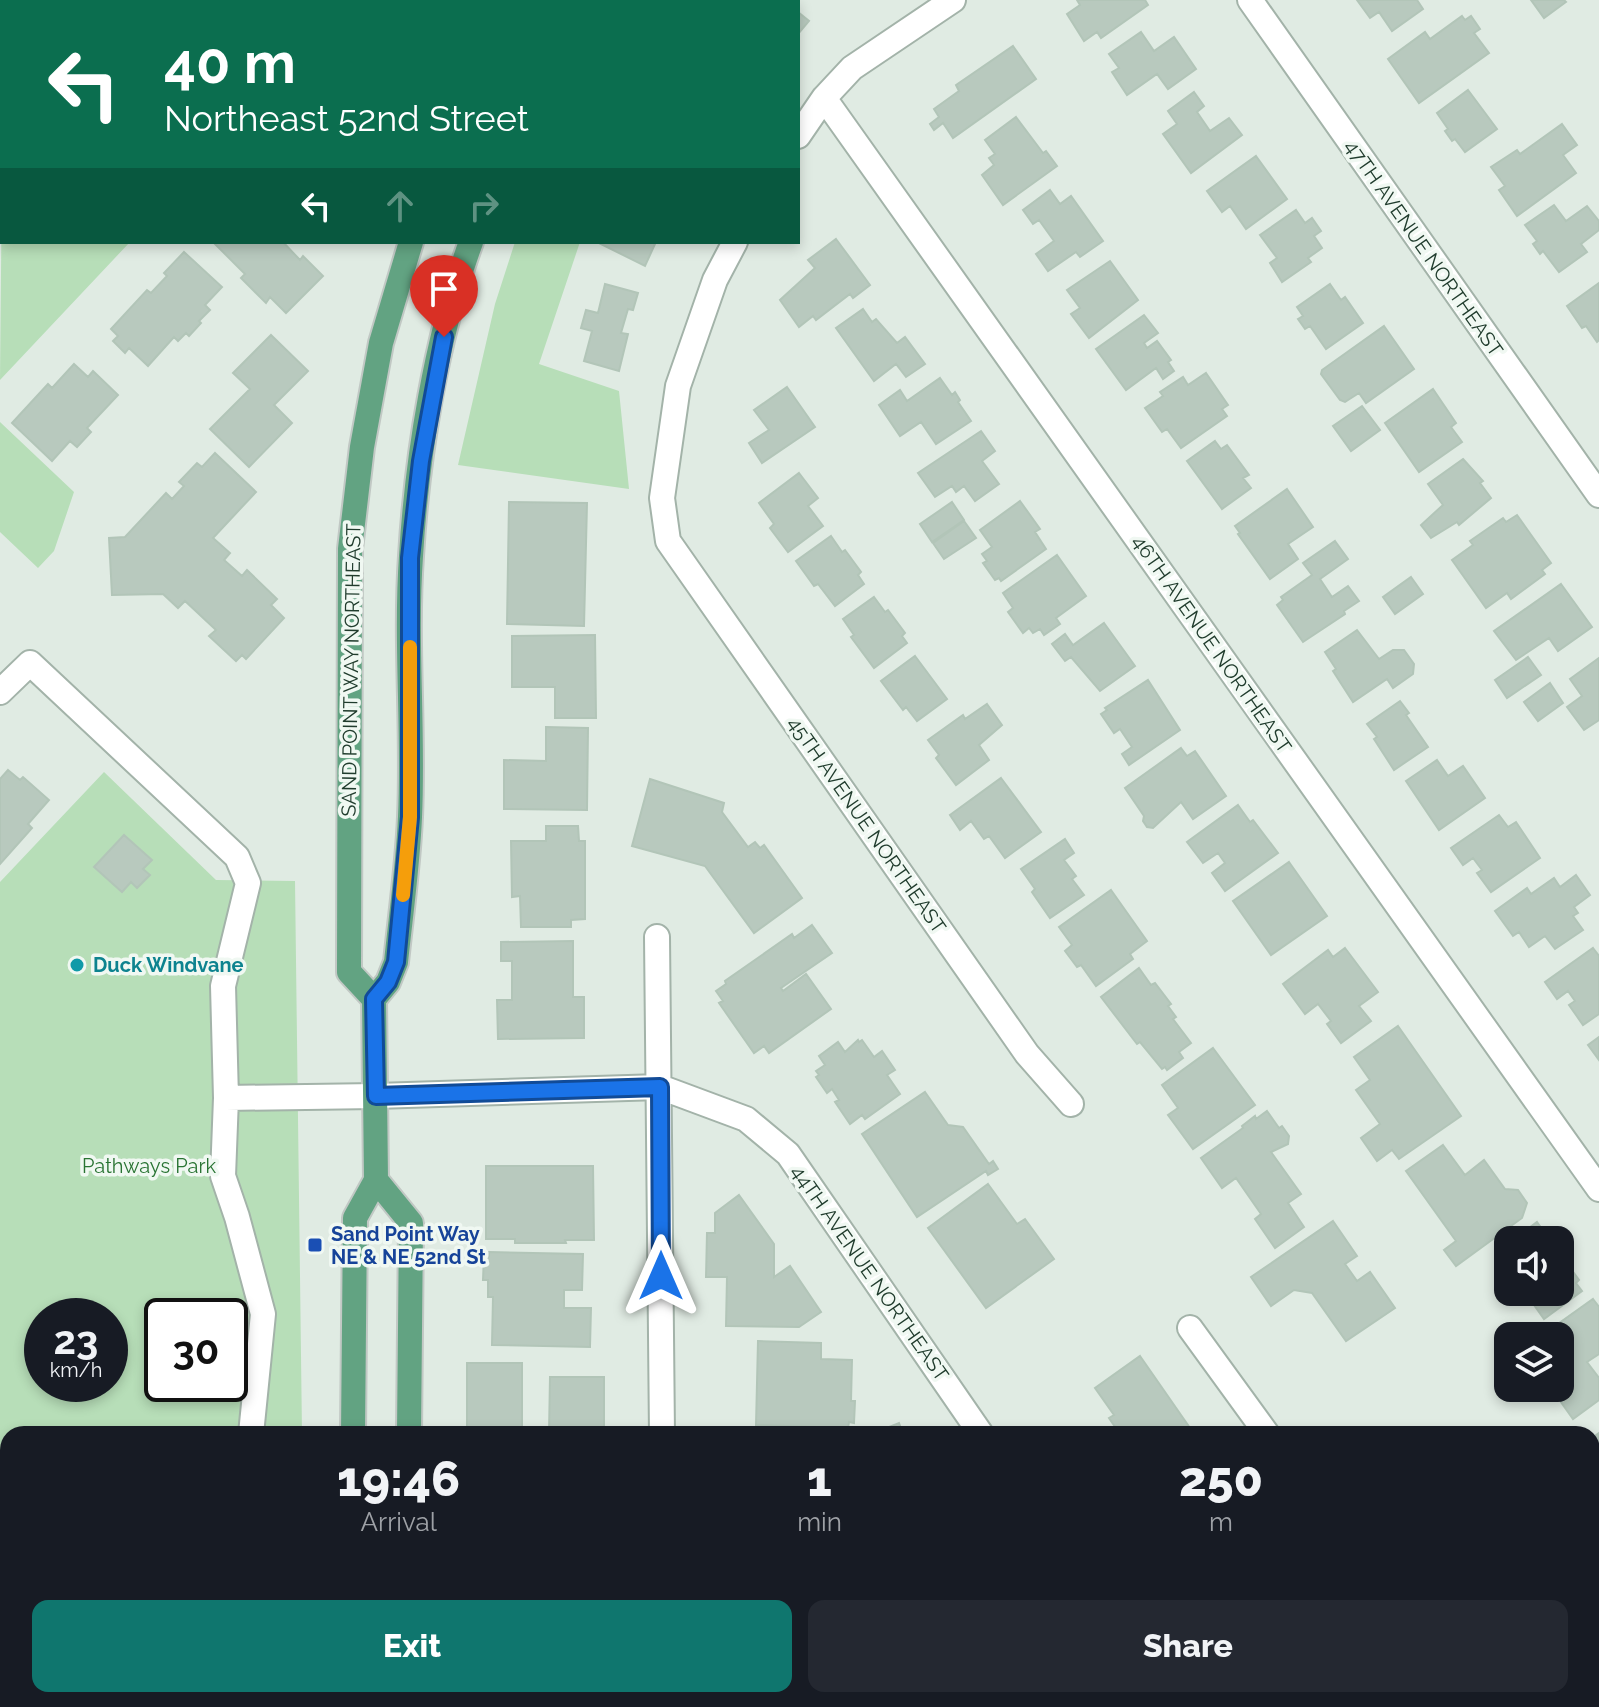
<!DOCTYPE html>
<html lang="en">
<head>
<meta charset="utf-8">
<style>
	:root { --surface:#171b24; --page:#242831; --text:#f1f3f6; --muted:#9ea1a6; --accent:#0f766e }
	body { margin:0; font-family:Raleway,sans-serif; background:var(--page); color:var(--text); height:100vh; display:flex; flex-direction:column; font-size:30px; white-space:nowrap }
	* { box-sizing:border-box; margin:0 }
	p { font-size:26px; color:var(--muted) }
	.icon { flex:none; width:44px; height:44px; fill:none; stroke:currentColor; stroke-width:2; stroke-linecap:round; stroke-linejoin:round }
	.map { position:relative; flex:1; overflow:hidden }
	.details { position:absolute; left:0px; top:1426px; width:1600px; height:282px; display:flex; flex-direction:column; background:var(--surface); border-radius:24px 24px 0 0; box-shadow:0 4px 12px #0003 }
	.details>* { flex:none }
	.guide { position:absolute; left:0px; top:0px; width:800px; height:244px; box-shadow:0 4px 12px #0003; background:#0b6e4f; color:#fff; overflow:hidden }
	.buttons { position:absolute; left:1494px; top:1226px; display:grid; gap:16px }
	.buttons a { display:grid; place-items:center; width:80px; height:80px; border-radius:16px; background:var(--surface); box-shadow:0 4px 12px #0003; font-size:40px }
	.speed { position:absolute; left:24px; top:1298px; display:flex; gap:16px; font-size:40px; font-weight:700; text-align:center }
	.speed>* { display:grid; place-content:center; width:104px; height:104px; border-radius:50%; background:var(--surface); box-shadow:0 4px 12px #0003; line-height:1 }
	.speed small { font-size:20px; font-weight:400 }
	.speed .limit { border:4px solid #111; border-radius:12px; background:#fff; color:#111 }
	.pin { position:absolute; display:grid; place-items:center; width:68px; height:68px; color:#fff; margin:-82px -34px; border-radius:50% 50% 50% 0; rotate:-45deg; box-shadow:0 0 8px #0007 }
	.pin .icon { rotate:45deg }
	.me { position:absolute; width:88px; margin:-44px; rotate:0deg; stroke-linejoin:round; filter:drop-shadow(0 0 6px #0008) }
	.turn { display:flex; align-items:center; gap:28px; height:168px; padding:0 32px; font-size:36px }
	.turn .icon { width:104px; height:104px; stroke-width:2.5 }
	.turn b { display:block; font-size:56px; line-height:68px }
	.lanes { display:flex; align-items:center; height:76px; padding:0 32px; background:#0003; justify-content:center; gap:40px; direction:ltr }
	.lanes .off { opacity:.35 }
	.eta { display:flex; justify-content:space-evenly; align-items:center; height:136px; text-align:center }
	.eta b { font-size:48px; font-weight:800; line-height:56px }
	.cta { display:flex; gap:16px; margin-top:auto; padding:16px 32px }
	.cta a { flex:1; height:92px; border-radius:16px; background:var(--accent); color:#fff; font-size:32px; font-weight:800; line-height:92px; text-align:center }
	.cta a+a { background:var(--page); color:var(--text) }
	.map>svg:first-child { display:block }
	.green { fill:#b7deb8; fill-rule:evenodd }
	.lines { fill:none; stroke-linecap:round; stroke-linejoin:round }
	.stream { stroke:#85d3cb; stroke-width:10 }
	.building { fill:#b8c9be; stroke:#b2c5b8; stroke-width:2 }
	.minor-casing { stroke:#a3b3a9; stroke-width:28 }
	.major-casing { stroke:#c1c8c4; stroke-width:28 }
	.minor { stroke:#fff; stroke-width:24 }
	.major { stroke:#62a382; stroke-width:24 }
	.route-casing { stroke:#114b97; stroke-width:20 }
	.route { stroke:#1a73e8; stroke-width:14 }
	.slow { stroke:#f59e0b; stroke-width:14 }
	.culture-dot { fill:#0f9aa8; stroke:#f0f8f2; stroke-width:3 }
	.transit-dot { fill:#1a4fb4; stroke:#f0f8f2; stroke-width:3 }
	.labels { text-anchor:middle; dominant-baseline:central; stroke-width:7; stroke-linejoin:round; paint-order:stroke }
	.street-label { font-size:20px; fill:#203c2d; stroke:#f0f8f2 }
	.culture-label { font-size:20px; font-weight:bold; fill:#0d838f; stroke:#f0f8f2; text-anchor:start }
	.park-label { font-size:20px; fill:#297433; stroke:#f0f8f2 }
	.transit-label { font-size:20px; font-weight:bold; fill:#164399; stroke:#f0f8f2; text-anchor:start }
</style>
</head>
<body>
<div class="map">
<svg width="1599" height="1707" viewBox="0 0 1599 1707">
	<rect width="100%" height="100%" fill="#e0ebe3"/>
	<path class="green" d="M2 167V242H130L0 380Z
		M515 242H580L539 364 619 391 629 489 458 465 495 304Z
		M0 422 74 492 54 551 38 568 0 532Z
		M104 772 216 880 295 881 302 1434H8V1595L0 1603V882ZM42 1316H110V1384H42ZM162 1316H230V1384H162Z"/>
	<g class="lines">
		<path class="stream" d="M0 1584 8 1574"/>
	</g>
	<path class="building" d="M0 0 19 2H2L0 58Z
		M37 0H120L119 2Z
		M390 0H452L389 2Z
		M1077 0H1145L1148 5 1101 38 1097 32 1084 41 1067 14 1080 5Z
		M1357 0H1417L1423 9 1392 31 1379 12 1370 18Z
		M1531 0H1564L1566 2 1544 18Z
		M798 12 809 21 798 34Z
		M1462 16 1465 20 1471 16 1480 29 1474 33 1489 53 1419 103 1388 59 1425 32 1430 39Z
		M1141 32 1154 51 1174 37 1196 69 1168 89 1157 74 1127 95 1112 72 1119 68 1109 54Z
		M1013 46 1036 79 953 138 943 123 934 130 930 124 939 117 934 109 959 91 956 85Z
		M1468 90 1497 129 1465 152 1455 139 1452 141 1445 131 1448 129 1437 113Z
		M1194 92 1204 106 1197 112 1210 131 1229 118 1242 135 1191 173 1163 134 1177 124 1168 111Z
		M1016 117 1043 153 1046 151 1057 166 1003 205 982 175 994 165 989 158 995 154 985 140Z
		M1562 124 1577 145 1563 155 1576 173 1517 216 1499 190 1505 186 1491 167 1517 150 1520 154Z
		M1256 156 1287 199 1246 229 1230 206 1222 212 1207 191Z
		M1050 190 1060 204 1071 196 1103 241 1080 257 1076 252 1048 271 1036 254 1054 241 1039 220 1033 224 1023 210Z
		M1554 205 1566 221 1587 206 1599 221V230L1581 244 1587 252 1559 272 1543 251 1540 254 1533 244 1537 241 1525 225Z
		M1296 210 1305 223 1312 218 1321 231 1314 236 1322 248 1308 258 1311 262 1282 282 1270 263 1277 258 1260 235Z
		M836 239 870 285 853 298 850 294 816 320 813 316 799 327 780 300 815 268 808 260Z
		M213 242H283L300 260 303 256 323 276 286 313 270 297 266 303 241 278 245 274Z
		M597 242H651L655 244 645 266Z
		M184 252 222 287 205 305 210 310 199 321 201 323 189 336 186 333 178 341 174 337 148 366 129 348 125 353 113 341 118 336 111 329 147 290 151 293 167 276 164 273Z
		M1110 261 1138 300 1089 338 1071 314 1080 308 1067 290Z
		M1599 283V340L1597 342 1586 326 1582 328 1567 306Z
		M605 284 638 293 633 310 628 309 621 333 628 334 619 371 584 361 592 331 581 328 586 310 598 313Z
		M1330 284 1341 300 1345 297 1363 323 1326 349 1310 326 1305 329 1298 319 1303 316 1297 307Z
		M863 309 872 322 876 319 897 343 905 337 925 364 906 377 896 364 874 381 836 328Z
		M1144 315 1158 333 1144 343 1147 348 1157 341 1171 360 1168 362 1174 371 1163 379 1156 368 1126 390 1096 349Z
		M1384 326 1414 369 1366 403 1359 393 1345 402 1340 400 1321 374 1322 370Z
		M271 335 308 371 274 405 292 423 249 467 210 429 250 389 233 373Z
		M74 364 88 377 93 371 118 395 87 428 91 432 77 447 70 441 52 461 12 423 48 384 52 388Z
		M1206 373 1228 405 1222 409 1227 416 1181 448 1167 429 1162 432 1145 408 1163 396 1160 392 1183 377 1188 385Z
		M940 378 952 395 955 392 960 400 958 402 971 421 936 444 921 422 900 436 879 405 900 390 907 401Z
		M787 387 815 427 762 463 749 443 769 430 754 410Z
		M1433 389 1456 423 1451 427 1462 442 1419 472 1385 423Z
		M1362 406 1380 430 1351 451 1333 426Z
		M981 431 995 451 982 461 999 484 975 501 964 486 956 492 952 486 935 497 918 473Z
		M1215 441 1221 449 1227 445 1249 475 1243 478 1251 488 1222 509 1187 461Z
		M215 453 256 492 213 538 230 553 224 560 242 576 247 570 277 599 271 605 284 618 246 659 242 655 236 661 209 636 216 630 185 601 178 608 163 594 112 595 109 538 125 537 166 493 172 499 184 486 179 482 197 463 202 467Z
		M1463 459 1483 481 1480 483 1491 498 1459 525 1457 522 1431 538 1421 525 1443 505 1428 484Z
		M799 473 818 498 808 506 823 526 788 552 770 528 774 524 759 503Z
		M1287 489 1313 527 1288 544 1298 559 1270 579 1238 534 1240 533 1235 526Z
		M1020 501 1040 529 1035 532 1046 549 1001 581 999 578 995 580 983 563 987 561 982 554 992 547 980 530Z
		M509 502 587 503 584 626 507 624Z
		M952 502 964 520 932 542 920 524Z
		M1517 515 1551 563 1542 570 1545 574 1511 599 1507 593 1486 608 1452 560 1473 545 1470 541 1503 518 1506 522Z
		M964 521 976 538 944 559 933 543Z
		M831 536 842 552 845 550 861 572 858 575 864 584 835 606 818 584 814 586 796 561Z
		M1335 541 1348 559 1320 579 1332 597 1348 586 1359 601 1344 611 1345 614 1303 642 1277 605 1283 600 1281 597 1312 575 1303 563Z
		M1057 555 1086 596 1056 618 1060 624 1044 635 1040 629 1033 633 1029 628 1023 633 1008 612 1013 608 1003 593Z
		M1411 577 1423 594 1395 614 1383 597Z
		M1561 584 1592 627 1558 651 1549 638 1516 660 1494 631Z
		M874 597 885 612 888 610 905 633 902 636 907 643 874 668 851 637 854 635 843 619Z
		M1104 623 1135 666 1100 691 1071 657 1065 661 1052 644 1065 634 1073 645Z
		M1357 630 1379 659 1393 650H1404L1414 664 1413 674 1393 688 1387 679 1353 702 1333 671 1336 669 1325 652Z
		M595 635 596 718H555V687H512V636Z
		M915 656 947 699 917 721 906 707 903 710 881 681Z
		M1528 657 1541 675 1507 698 1495 680Z
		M1599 658V720L1584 730 1567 707 1582 696 1570 679Z
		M1148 680 1180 730 1129 765 1122 754 1132 747 1120 729 1114 733 1101 714 1107 710 1105 708Z
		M1550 683 1563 703 1538 721 1524 702Z
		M1400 701 1409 713 1406 715 1428 747 1394 770 1374 739 1377 737 1367 724Z
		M987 704 1002 725 979 745 989 760 956 785 936 758 939 755 928 740 963 715 965 719Z
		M546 727 588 728 587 810 504 809V760L546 761Z
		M1181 748 1187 756 1195 751 1226 796 1193 819 1181 802 1153 828 1147 827 1143 821 1144 816 1125 788Z
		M1437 760 1448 776 1463 766 1485 798 1439 830 1406 781Z
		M8 770 20 780 23 777 49 800 28 824 32 828 0 864V779Z
		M1001 778 1041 832 1005 858 989 836 984 839 971 821 960 830 950 815Z
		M650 779 724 803 722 812 748 847 755 842 760 848 764 845 802 898 754 933 705 866 632 846Z
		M1238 805 1250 822 1253 820 1278 853 1225 891 1212 873 1225 863 1218 853 1203 863 1187 842Z
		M1499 815 1508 827 1516 822 1540 858 1491 892 1477 873 1482 870 1473 858 1463 865 1451 848Z
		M546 826H578L579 841H585V919L571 920V927H521L520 896 512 897 511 841H546Z
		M124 835 152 860 143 869 150 875 137 888 131 882 122 892 94 867Z
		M1065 839 1074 853 1064 860 1076 876 1072 879 1084 895 1050 918 1032 892 1035 889 1021 869Z
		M1289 862 1327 916 1271 955 1233 901Z
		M1576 875 1590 895 1574 907 1578 913 1573 916 1583 930 1555 949 1545 936 1529 947 1519 932 1513 936 1495 911 1527 888 1531 894 1554 878 1560 887Z
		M1111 890 1147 941 1130 954 1133 959 1096 986 1081 965 1077 967 1065 951 1072 945 1059 927Z
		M812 925 832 953 781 988 783 991 806 974 831 1009 769 1053 764 1046 754 1053 719 1003 723 1001 716 991 726 984 725 981 792 934 794 938Z
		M573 941V997H584V1038L498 1039 497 1000H512V961H501V942Z
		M1345 948 1378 992 1359 1006 1371 1021 1341 1043 1327 1024 1331 1021 1318 1004 1305 1014 1283 984 1328 950 1333 957Z
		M1593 948 1599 956V1014L1583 1025 1569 1005 1575 1001 1568 991 1557 999 1545 982Z
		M1139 968 1151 985 1155 983 1171 1004 1168 1006 1176 1017 1173 1019 1191 1043 1179 1052 1183 1058 1167 1070 1165 1067 1162 1069 1140 1042 1137 1044 1101 997Z
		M1398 1026 1461 1116 1399 1159 1392 1150 1377 1161 1361 1138 1380 1124 1356 1090 1370 1080 1354 1057Z
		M1599 1037V1060L1588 1045Z
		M858 1040 859 1042 862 1040 874 1057 882 1051 895 1070 887 1075 900 1094 865 1119 862 1115 850 1124 835 1102 839 1100 832 1089 827 1093 816 1077 819 1075 816 1071 825 1065 819 1056 838 1042 845 1052Z
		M1213 1048 1255 1105 1193 1149 1168 1115 1178 1108 1162 1085Z
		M925 1092 948 1125 963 1127 989 1164 993 1161 998 1169 988 1175 986 1171 917 1217 862 1134Z
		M1267 1111 1279 1128 1282 1126 1289 1136 1288 1144 1271 1152 1301 1194 1288 1203 1304 1227 1275 1248 1255 1219 1261 1214 1236 1178 1222 1188 1201 1158 1243 1128 1242 1126 1255 1116 1256 1119Z
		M1443 1145 1465 1175 1484 1160 1505 1189 1518 1190 1527 1203 1522 1218 1456 1266 1444 1250 1456 1241 1406 1171Z
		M486 1166H593L594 1240H565L566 1243H515V1239H486Z
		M988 1184 1017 1224 1025 1219 1054 1259 986 1308 928 1228Z
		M739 1195 774 1244V1277L790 1266 821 1312 799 1327 726 1326 727 1277H706L707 1233H715V1213Z
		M1333 1221 1357 1256 1345 1264 1357 1281 1370 1272 1395 1308 1346 1341 1312 1293 1294 1290 1271 1306 1251 1277Z
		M1537 1222 1550 1240H1513Z
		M489 1252 583 1254 582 1290H564V1308H591L590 1347 492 1345 493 1297H488V1280H483L484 1255 489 1256Z
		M1560 1254 1579 1280 1576 1283 1582 1291 1544 1319 1527 1295 1532 1292H1560Z
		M1593 1299 1599 1307V1354L1587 1362 1599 1378V1400L1573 1419 1551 1388H1560V1336H1541Z
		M758 1341 821 1343V1359L852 1360 851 1401H855L854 1423 849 1422 848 1428 756 1425Z
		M1140 1356 1190 1428 1181 1434H1120L1109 1418 1114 1415 1095 1388Z
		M467 1363H522V1434H467Z
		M550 1377H604V1434H549Z
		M899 1423 903 1434H877L885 1431 884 1429Z
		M1599 1433V1459L1592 1449V1438Z
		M1599 1647V1707H1589L1584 1700H1592V1652Z
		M29 1700H89L90 1707H30Z
		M492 1700H572V1707H492Z
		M727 1700H796V1707H727Z
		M858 1700H913V1707H859Z
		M951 1700H996L995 1707H950Z
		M1163 1700H1171L1176 1707H1153Z
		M1206 1700H1225L1230 1707H1197Z
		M1241 1700H1277L1282 1707H1237L1235 1705Z"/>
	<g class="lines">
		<defs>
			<path id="minor" d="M1250 0 1599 495
				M824 98 1599 1189
				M798 136 824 98 852 68 953 0
				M735 242 715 280 678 386 662 498 668 541 1027 1054 1071 1104
				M0 692 30 663 237 857 248 883 223 986 226 1098 223 1176 237 1217 263 1314 251 1434
				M657 937 662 1434
				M226 1098 376 1096 660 1087 746 1119 788 1154 981 1434
				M1190 1328 1267 1434
				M1592 1579 1599 1574
				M663 1700V1707
				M1471 1700 1476 1707
				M191 1707 194 1700
				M1044 1707V1700
				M1411 1707 1421 1700"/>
			<path id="major" d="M521 2 522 0
				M590 2 591 0
				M374 999 388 982 396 962C401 914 408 865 410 817 414 730 405 643 411 556 417 456 436 337 471 242
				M376 1180 411 1223 409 1434
				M353 1434 355 1218 376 1180 374 999 349 972 350 549 362 447 381 343 411 242
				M351 1707V1700
				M406 1707V1700"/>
		</defs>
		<use href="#minor" class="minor-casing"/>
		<use href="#major" class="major-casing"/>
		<use href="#minor" class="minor"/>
		<use href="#major" class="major"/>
	</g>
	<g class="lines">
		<defs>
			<path id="route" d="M444 337 421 461 410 558V817L396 962 388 982 374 999 376 1096 660 1087 661 1276"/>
		</defs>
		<use href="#route" class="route-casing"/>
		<use href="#route" class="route"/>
		<path class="slow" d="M403 895 410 817V647"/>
	</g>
	<circle class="culture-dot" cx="77" cy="965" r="8"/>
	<rect class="transit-dot" x="307" y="1237" width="16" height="16" rx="4"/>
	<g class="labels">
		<g class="street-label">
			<text transform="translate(1424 248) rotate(55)">47TH AVENUE NORTHEAST</text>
			<text transform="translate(1212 644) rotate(55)">46TH AVENUE NORTHEAST</text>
			<text transform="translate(351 670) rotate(-89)">SAND POINT WAY NORTHEAST</text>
			<text transform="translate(867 825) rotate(55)">45TH AVENUE NORTHEAST</text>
			<text transform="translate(870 1273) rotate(55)">44TH AVENUE NORTHEAST</text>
		</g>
		<g class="culture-label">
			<text x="93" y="965">Duck Windvane</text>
		</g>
		<g class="park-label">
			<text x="149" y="1166">Pathways Park</text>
		</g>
		<g class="transit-label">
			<text x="331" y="1234">Sand Point Way<tspan x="331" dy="23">NE &amp; NE 52nd St</tspan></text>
		</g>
	</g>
</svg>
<div class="buttons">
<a><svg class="icon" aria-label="sound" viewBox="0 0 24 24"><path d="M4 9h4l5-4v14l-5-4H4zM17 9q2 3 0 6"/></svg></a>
<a><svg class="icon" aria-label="layers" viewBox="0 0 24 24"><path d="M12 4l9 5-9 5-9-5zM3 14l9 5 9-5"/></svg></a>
</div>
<div class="speed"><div>23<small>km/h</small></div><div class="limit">30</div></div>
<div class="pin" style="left:444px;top:337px;background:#d93025"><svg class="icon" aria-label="arrive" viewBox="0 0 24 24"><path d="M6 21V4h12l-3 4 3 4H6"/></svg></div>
<svg class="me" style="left:661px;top:1276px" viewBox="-20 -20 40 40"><path d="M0-17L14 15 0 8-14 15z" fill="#1a73e8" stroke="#fff" stroke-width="4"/></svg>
<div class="guide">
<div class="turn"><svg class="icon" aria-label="left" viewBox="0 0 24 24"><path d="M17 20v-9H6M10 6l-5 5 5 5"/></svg><div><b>40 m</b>Northeast 52nd Street</div></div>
<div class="lanes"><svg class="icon" aria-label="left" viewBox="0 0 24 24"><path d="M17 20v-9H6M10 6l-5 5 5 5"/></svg><svg class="icon off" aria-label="ahead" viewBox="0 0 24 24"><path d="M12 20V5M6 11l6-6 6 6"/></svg><svg class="icon off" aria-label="right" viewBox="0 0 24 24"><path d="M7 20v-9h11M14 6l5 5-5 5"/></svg></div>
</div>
<section class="details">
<div class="eta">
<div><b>19:46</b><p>Arrival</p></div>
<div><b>1</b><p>min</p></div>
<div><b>250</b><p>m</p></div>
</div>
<div class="cta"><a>Exit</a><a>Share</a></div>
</section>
</div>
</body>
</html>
